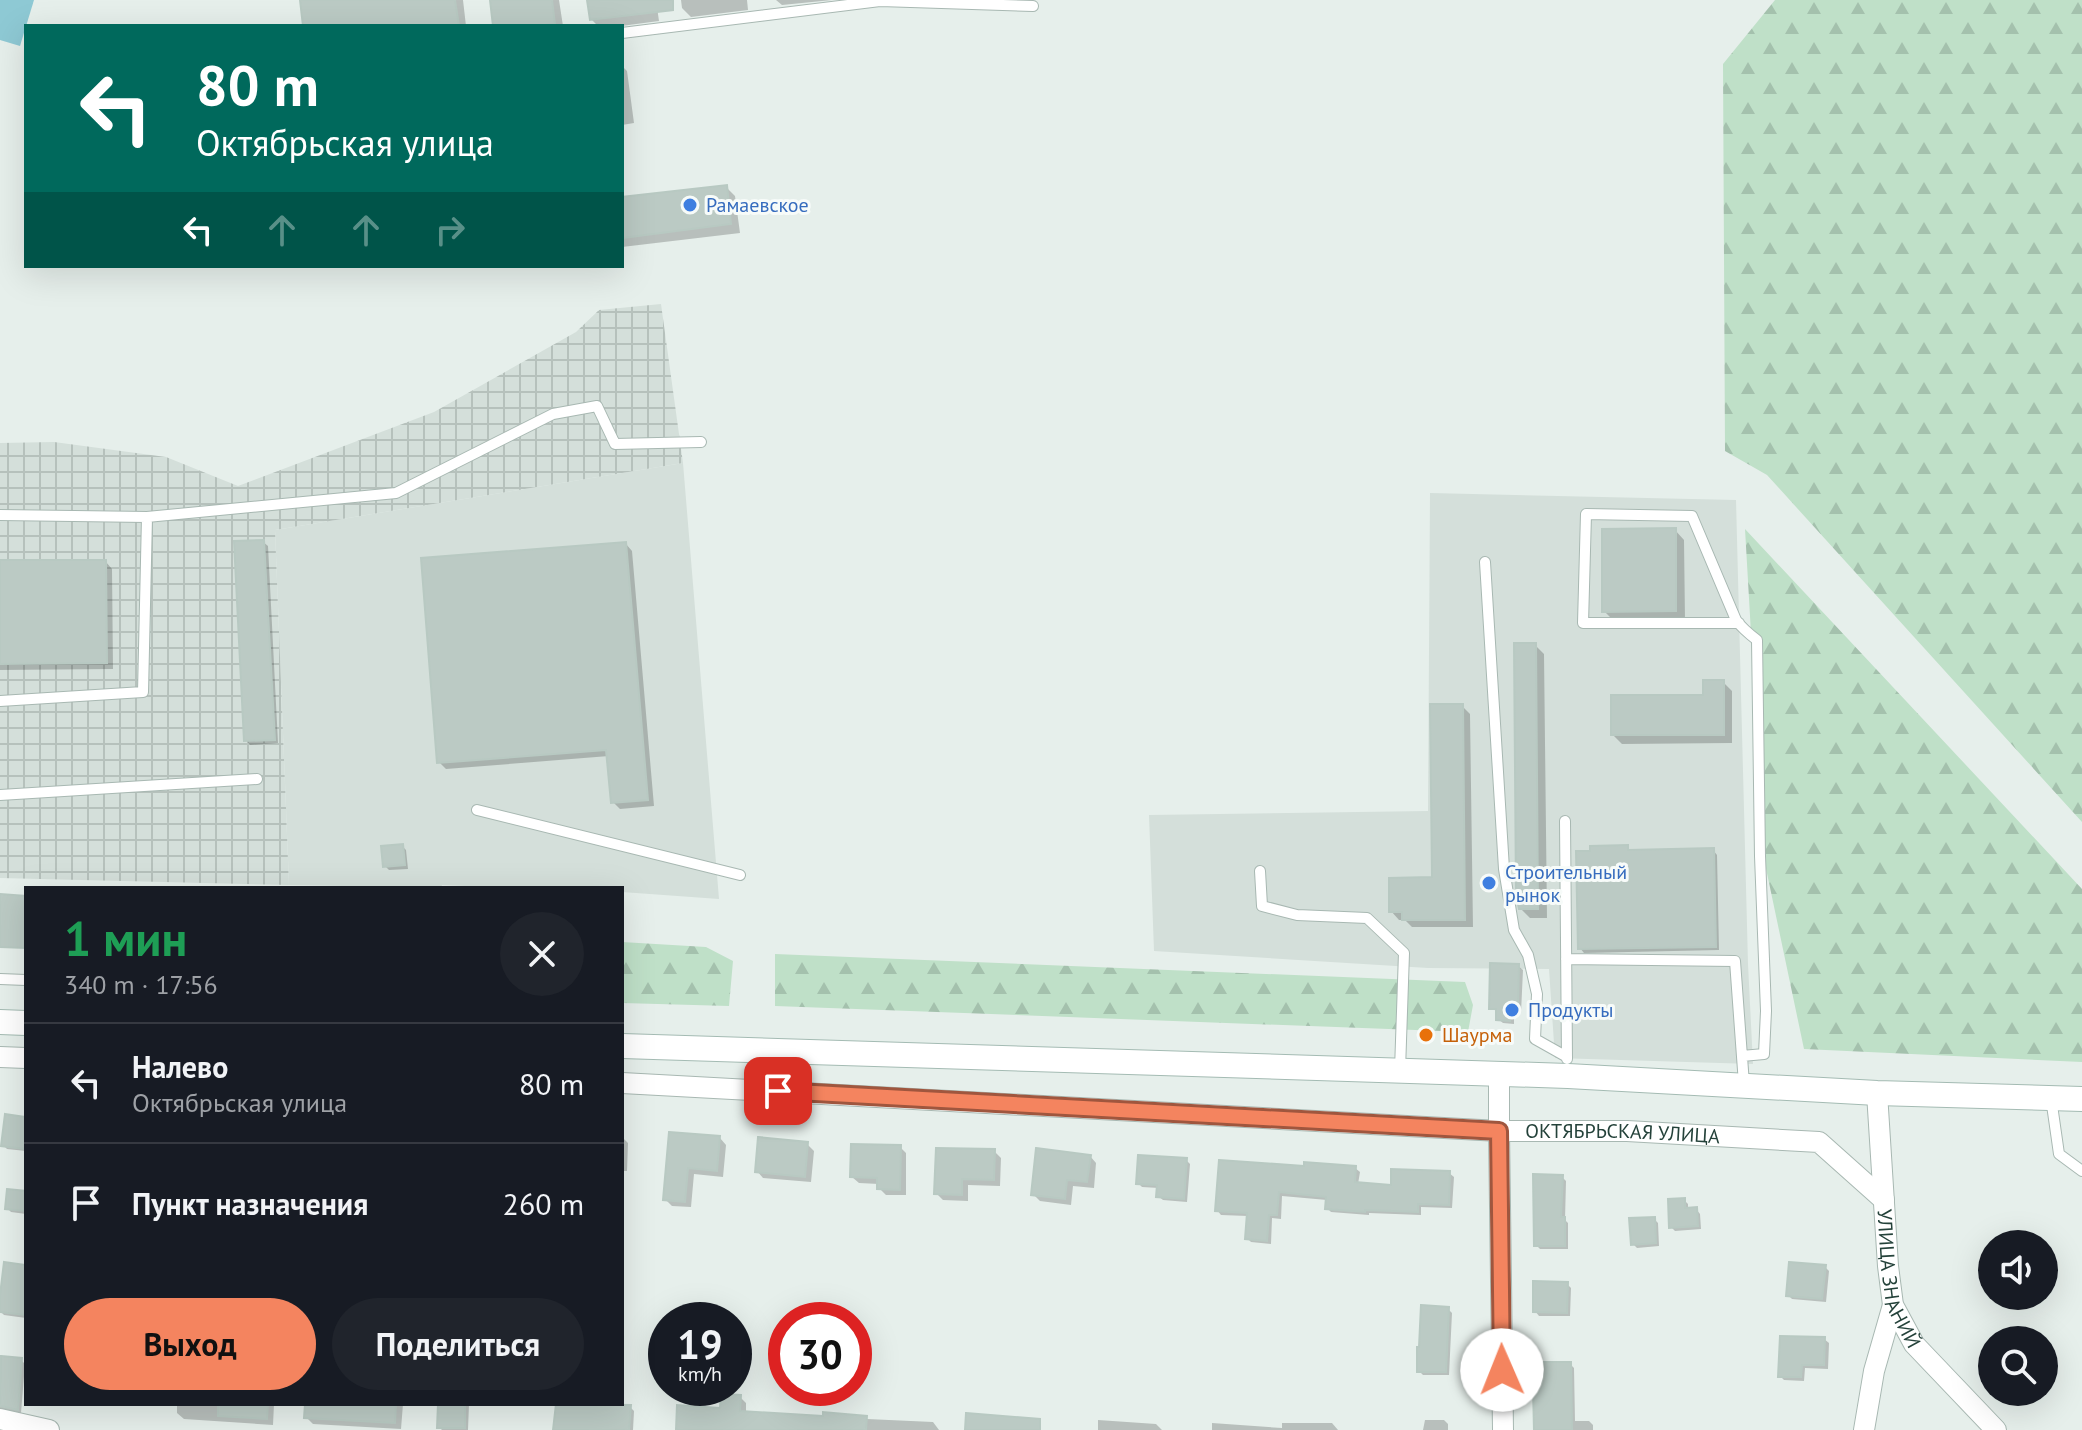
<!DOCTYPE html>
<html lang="ru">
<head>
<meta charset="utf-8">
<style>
	:root { --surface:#171b24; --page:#20242c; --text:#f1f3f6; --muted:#9ea1a6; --line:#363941; --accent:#f4845f }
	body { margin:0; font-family:"PT Sans",sans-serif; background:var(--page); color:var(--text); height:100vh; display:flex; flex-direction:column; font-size:30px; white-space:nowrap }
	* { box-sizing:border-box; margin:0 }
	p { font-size:26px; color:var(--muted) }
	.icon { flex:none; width:44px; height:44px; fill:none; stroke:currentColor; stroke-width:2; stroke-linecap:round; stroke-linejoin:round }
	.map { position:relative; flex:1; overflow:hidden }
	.drawer { position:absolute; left:24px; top:886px; width:600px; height:520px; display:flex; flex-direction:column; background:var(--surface); border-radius:0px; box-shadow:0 8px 32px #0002 }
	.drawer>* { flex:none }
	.guide { position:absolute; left:24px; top:24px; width:600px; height:244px; border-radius:0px; box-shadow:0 8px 32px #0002; background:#00695c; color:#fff; overflow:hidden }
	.tools { position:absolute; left:1978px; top:1230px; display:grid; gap:16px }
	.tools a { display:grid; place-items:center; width:80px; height:80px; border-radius:50%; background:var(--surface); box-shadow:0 8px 32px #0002; font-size:40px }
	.speed { position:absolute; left:648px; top:1302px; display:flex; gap:16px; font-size:40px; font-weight:700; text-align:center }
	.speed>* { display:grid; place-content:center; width:104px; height:104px; border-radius:50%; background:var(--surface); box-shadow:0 8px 32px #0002; line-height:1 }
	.speed small { font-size:20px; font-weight:400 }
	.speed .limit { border:12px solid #d22; background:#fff; color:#111 }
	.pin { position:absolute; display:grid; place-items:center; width:68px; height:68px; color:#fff; margin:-34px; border-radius:16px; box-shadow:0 4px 12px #0006 }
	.me { position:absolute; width:88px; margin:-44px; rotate:359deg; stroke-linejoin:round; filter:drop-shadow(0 0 6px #0008) }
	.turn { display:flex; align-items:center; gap:28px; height:168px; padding:0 40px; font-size:36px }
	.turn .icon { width:104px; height:104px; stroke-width:2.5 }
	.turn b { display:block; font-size:56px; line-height:68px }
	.lanes { display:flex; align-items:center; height:76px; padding:0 40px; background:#0003; justify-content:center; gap:40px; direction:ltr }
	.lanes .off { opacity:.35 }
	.round { display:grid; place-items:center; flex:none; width:84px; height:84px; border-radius:42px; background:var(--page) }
	.overview { display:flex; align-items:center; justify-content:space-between; height:136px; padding:0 40px }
	h1 { font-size:48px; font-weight:600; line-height:60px; color:#1e9e55 }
	.cta { display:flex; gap:16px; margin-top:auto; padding:16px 40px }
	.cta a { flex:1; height:92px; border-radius:48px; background:var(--accent); color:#111; font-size:32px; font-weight:600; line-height:92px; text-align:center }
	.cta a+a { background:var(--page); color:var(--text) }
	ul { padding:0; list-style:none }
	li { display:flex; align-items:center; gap:24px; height:120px; padding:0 40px; border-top:2px solid var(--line) }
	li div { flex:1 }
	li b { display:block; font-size:30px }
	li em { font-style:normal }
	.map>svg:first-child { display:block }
	.built { fill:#d4dfda }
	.industrial { fill:url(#industrial-grid) }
	.forest { fill:url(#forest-firs) }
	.water { fill:#8ec9d4 }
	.shadow { fill:#0003 }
	.building { fill:#bbcac4; stroke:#b8c9c2; stroke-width:2 }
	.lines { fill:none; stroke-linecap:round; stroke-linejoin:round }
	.service-casing { stroke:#a8b8b2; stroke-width:12 }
	.minor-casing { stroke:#a8b8b2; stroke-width:22 }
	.secondary-casing { stroke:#a4bbb3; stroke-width:26 }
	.service { stroke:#fff; stroke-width:10 }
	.minor { stroke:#fff; stroke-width:20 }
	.secondary { stroke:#fff; stroke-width:24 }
	.route-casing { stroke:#9f563e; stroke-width:20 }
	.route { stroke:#f4845f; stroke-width:14 }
	.shop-dot { fill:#3f7fe0; stroke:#f7fbf9; stroke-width:3 }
	.food-dot { fill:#e8710a; stroke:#f7fbf9; stroke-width:3 }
	.labels { text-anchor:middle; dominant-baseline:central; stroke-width:6; stroke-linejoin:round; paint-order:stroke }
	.shop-label { font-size:20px; fill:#366cbe; stroke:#f7fbf9; text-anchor:start }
	.food-label { font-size:20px; fill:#c56008; stroke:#f7fbf9; text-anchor:start }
	.street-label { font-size:20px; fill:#24423a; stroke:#f7fbf9 }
</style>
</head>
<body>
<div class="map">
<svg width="2082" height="1430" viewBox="0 0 2082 1430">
	<defs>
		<pattern id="industrial-grid" width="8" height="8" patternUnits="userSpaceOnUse" patternTransform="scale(2)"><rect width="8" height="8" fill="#d4dfda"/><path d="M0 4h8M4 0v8" fill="none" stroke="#b6c1bc"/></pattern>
		<pattern id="forest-firs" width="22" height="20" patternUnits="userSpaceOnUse" patternTransform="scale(2)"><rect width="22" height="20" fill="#bfe0c8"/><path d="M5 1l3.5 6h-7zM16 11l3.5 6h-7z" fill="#a4c1ad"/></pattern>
	</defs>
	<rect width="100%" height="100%" fill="#e6efeb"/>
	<path class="built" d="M683 463 719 899 622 892V888H512L442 885 441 888H344L343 886 289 885 275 530Z
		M1430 493 1736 500 1748 964 1753 1064 1555 1058 1549 969 1428 968 1154 951 1149 815 1428 811Z"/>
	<path class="industrial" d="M661 304 683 463 275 530 289 885 0 878V443L54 442 166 457 238 486 434 412 576 332 599 310Z"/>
	<path class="forest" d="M1775 0H2082V822L1767 475 1725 451 1723 64Z
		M1745 529 2082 889V1062L1804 1049 1764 859Z
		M622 942 706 947 733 961 729 1006 622 1003Z
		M775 954 1465 982 1473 1005 1468 1032 775 1006Z"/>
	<path class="water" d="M0 0H34L20 46 0 40Z"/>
	<path class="shadow" d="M302 0H463L466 26H305Z
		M492 0H559L563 26H495Z
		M589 0H656L659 21 621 26H598L591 19Z
		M681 0H747L748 10 691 17 682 8Z
		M776 0H832L782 5Z
		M622 66 627 71 634 123 622 125Z
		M726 187 735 196 740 233 622 247V199Z
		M1675 530 1684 540 1685 620H1613L1604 611Z
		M263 542 268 546 278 743 250 745 246 740Z
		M626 544 632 551 654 806 620 809 613 802 609 756 446 769 439 762Z
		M0 562H106L112 569 113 669 0 670Z
		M1535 645 1544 654 1547 918H1530L1521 909Z
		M1723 682 1732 691V743L1622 744 1613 735 1705 697Z
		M1462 706 1470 714 1473 927H1412L1405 920H1399L1391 911 1434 879Z
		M402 846 406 850 408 869 389 870 385 866Z
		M1627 847 1632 852 1713 850 1717 855 1719 950 1584 953 1580 948Z
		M1518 966 1523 970 1521 1013H1514V1024L1503 1023 1498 1019V1012L1491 1008Z
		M26 1119V1151L7 1149 3 1145Z
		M671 1134 720 1138 726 1145 723 1177 694 1174 691 1207 672 1206 665 1199Z
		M622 1137 628 1143 627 1171H622Z
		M807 1144 814 1151 811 1182 763 1178 757 1171Z
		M900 1147 906 1153V1195H886L879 1188V1184L859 1183 852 1177Z
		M994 1151 1001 1158 1000 1186 968 1185V1201L943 1200 936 1193Z
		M1090 1156 1096 1163 1094 1188 1073 1186 1071 1205 1040 1201 1033 1194Z
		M1186 1160 1190 1164 1187 1202 1163 1200 1158 1196 1159 1188 1142 1187 1138 1183Z
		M1306 1168H1355L1360 1172 1358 1184 1393 1187 1449 1173 1454 1177 1452 1208 1421 1207V1215L1369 1213V1215L1331 1212 1327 1208V1200L1282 1196 1281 1219 1272 1218 1271 1244 1251 1242 1247 1238 1248 1216 1221 1215 1217 1210Z
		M1562 1177 1566 1181 1565 1220 1568 1223V1249H1540L1536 1245Z
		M26 1193V1214L11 1212 7 1208Z
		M1684 1200 1688 1204V1210L1696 1209 1700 1214 1701 1229 1675 1231 1671 1227Z
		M1654 1219 1658 1223 1659 1246 1637 1248 1633 1244Z
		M6 1265 26 1267V1318L4 1315 0 1311Z
		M1825 1267 1829 1271 1826 1302 1792 1299 1788 1295Z
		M1567 1284 1571 1288 1570 1316H1539L1535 1311Z
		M1448 1309 1452 1313 1449 1375H1423L1419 1371 1421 1349Z
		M1824 1339 1829 1343 1828 1369 1805 1368 1804 1381 1784 1380 1780 1376Z
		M21 1360 25 1364 21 1413 7 1410 0 1411V1383Z
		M1570 1364 1574 1368 1575 1421H1589L1593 1425V1430H1536L1535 1391 1532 1387Z
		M740 1397 746 1403V1414L825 1418V1415L867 1419 933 1422 939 1430H678L722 1410Z
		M177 1404H274L273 1425 184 1419 177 1413Z
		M307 1404H403L401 1429 313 1424 306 1417Z
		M440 1404H469L468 1430H442L439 1427Z
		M558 1404H598L630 1407 634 1411 633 1430H555Z
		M1098 1420 1156 1424 1162 1430H1098Z
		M1425 1420H1444L1448 1424V1430H1423Z
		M1212 1423 1282 1428V1423H1332L1338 1430H1212Z"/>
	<path class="building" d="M300 0H455L459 26H303Z
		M490 0H552L555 24 537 26H493Z
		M587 0H673V10L590 20Z
		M727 185 731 224 622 238V197Z
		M1676 528V611L1602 612V529Z
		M264 540 275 740 244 741 234 541Z
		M626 542 648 800 611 803 606 750 437 763 421 558Z
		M0 560H106L107 663 0 664Z
		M1514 643H1536L1538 909H1519L1516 894Z
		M1703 680H1724V735H1611V695H1703Z
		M1430 704H1463L1465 920H1402V912H1389V878L1432 877Z
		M403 844 405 865 383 867 381 846Z
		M1628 845V850L1714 848 1716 947 1578 949 1576 851H1590V846Z
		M0 894 26 896V948L0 947Z
		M1490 963 1519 964 1518 1009H1511L1510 1021 1496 1020V1009H1489Z
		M5 1114 26 1117V1149L1 1146Z
		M669 1132 720 1136 717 1171 688 1168 685 1202 663 1200Z
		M758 1137 808 1142 805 1177 755 1172Z
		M851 1144 901 1145 900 1190 877 1189V1178L850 1177Z
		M936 1148 995 1149 994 1180 962 1179V1195L934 1194Z
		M1036 1148 1091 1155 1087 1182 1067 1180 1065 1199 1031 1195Z
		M1138 1155 1187 1158 1184 1199 1156 1197 1157 1185 1136 1184Z
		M1219 1160 1304 1166V1162L1356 1166 1355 1182 1391 1185V1169L1450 1171 1449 1205 1418 1204V1212L1365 1210V1212L1325 1209 1326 1197 1279 1192 1277 1215H1269L1267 1241 1245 1239 1247 1213 1215 1211Z
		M1533 1174 1563 1175 1561 1217H1565V1246H1534Z
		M7 1189 26 1191V1211L5 1209Z
		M1685 1198V1208L1697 1207 1698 1226 1669 1228 1668 1199Z
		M1655 1217 1656 1243 1631 1245 1629 1218Z
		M4 1262 26 1265 25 1315 0 1312V1295Z
		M1789 1262 1826 1265 1822 1299 1786 1296Z
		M1533 1281 1568 1282 1567 1313 1533 1312Z
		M1421 1305 1449 1307 1446 1372H1417V1347H1419Z
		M1780 1336 1825 1337 1824 1365H1802L1801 1377H1778Z
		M1 1356 22 1358 18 1410 0 1406Z
		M1529 1362H1571L1572 1430H1534L1533 1388H1530Z
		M721 1394 741 1395 740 1411 823 1416V1412L867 1416 866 1430H676L677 1405 720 1408Z
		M218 1404H268L267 1419 218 1416Z
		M305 1404H396L395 1423 304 1418Z
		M438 1404H465V1428H437Z
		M556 1404 631 1405 629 1430H553Z
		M966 1413 1040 1419V1430H965Z"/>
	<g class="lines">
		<defs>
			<path id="service" d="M622 33 880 1 1033 6
				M0 515 147 517 396 493 553 414 597 406 615 444 701 442
				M1485 562 1504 869 1514 930 1528 955 1537 994 1535 1039 1567 1057
				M1739 623H1583L1586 514 1692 516 1736 620C1742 628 1749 634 1757 640L1760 856 1766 1011 1764 1054 1742 1056
				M0 701 143 692 147 517
				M0 795 257 779
				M477 810 740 875
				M1565 821 1567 1059
				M1260 871 1262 906 1297 915 1367 918 1404 953 1400 1070
				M1566 959 1735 961 1744 1084
				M0 979 26 980
				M2051 1098 2059 1154 2082 1171"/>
			<g id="minor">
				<path d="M0 1057 26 1058"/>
				<path d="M1499 1075V1131L1503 1430"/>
				<path id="s1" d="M622 1083 1499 1131H1627L1819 1142 1884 1200"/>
				<path id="s2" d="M1877 1093 1888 1266 1893 1305 1914 1344 1996 1430"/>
				<path d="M0 1419 49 1430"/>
				<path d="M1864 1430 1874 1371 1893 1305"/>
			</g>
			<path id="secondary" d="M0 1022 26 1023
				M622 1046 1568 1076 1877 1093 2082 1099"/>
		</defs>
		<use href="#service" class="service-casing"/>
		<use href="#minor" class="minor-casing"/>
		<use href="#secondary" class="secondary-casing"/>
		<use href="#service" class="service"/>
		<use href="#minor" class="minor"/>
		<use href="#secondary" class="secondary"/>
	</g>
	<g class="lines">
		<defs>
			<path id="route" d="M778 1091 1499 1131 1502 1370"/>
		</defs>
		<use href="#route" class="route-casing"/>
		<use href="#route" class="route"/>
	</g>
	<g class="shop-dot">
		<circle cx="690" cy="205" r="8"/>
		<circle cx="1489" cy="883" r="8"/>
		<circle cx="1512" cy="1010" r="8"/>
	</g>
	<circle class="food-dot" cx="1426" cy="1035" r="8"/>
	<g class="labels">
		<g class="shop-label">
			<text x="706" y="205">Рамаевское</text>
			<text x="1505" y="872">Строительный<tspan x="1505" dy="23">рынок</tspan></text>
			<text x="1528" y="1010">Продукты</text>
		</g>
		<g class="food-label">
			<text x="1442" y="1035">Шаурма</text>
		</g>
		<g class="street-label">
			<text stroke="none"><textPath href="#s1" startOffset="1002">ОКТЯБРЬСКАЯ УЛИЦА</textPath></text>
			<text stroke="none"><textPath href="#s2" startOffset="188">УЛИЦА ЗНАНИЙ</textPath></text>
		</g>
	</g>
</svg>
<div class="tools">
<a><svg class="icon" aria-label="sound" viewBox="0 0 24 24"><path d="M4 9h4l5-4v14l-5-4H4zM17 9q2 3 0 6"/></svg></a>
<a><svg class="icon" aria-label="search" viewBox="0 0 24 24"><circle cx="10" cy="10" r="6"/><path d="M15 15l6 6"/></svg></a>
</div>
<div class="speed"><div>19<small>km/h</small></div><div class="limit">30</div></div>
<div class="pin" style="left:778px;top:1091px;background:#d93025"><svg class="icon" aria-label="arrive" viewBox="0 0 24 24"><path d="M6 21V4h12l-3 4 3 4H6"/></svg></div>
<svg class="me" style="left:1502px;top:1370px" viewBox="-20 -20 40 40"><circle r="19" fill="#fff"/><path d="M0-13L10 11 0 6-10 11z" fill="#f4845f"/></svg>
<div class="guide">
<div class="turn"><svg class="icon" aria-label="left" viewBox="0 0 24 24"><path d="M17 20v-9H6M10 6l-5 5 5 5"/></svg><div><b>80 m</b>Октябрьская улица</div></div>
<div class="lanes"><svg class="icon" aria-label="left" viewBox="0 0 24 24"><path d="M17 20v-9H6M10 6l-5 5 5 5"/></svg><svg class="icon off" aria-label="ahead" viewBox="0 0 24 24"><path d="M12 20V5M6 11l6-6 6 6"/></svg><svg class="icon off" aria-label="ahead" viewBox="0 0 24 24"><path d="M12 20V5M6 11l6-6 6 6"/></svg><svg class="icon off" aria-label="right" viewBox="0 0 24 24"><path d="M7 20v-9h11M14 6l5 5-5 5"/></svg></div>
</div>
<section class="drawer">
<div class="overview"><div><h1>1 мин</h1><p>340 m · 17:56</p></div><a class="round"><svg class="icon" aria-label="close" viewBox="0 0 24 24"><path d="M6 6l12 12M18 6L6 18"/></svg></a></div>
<ul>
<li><svg class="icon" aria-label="left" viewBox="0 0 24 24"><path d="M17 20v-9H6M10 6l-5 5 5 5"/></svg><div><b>Налево</b><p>Октябрьская улица</p></div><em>80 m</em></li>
<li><svg class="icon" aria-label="arrive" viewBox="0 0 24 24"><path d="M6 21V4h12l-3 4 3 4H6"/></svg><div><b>Пункт назначения</b></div><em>260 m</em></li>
</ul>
<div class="cta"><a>Выход</a><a>Поделиться</a></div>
</section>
</div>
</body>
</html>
